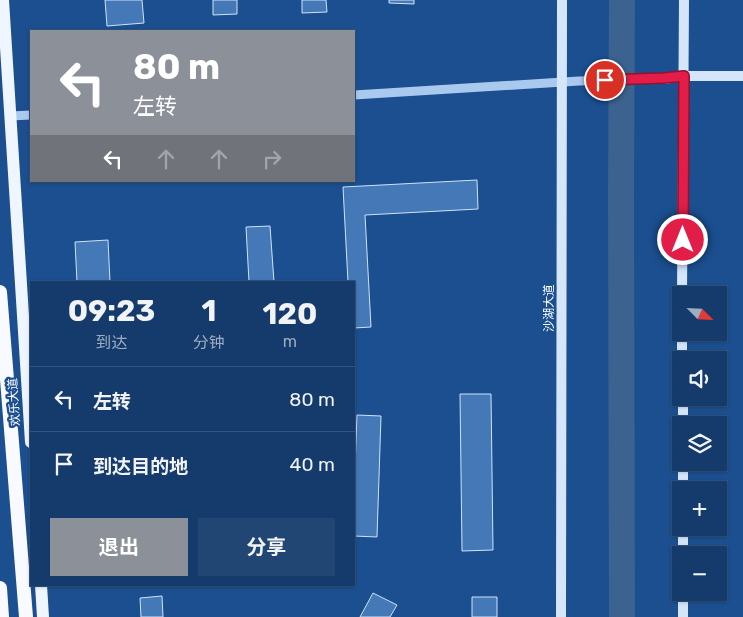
<!DOCTYPE html>
<html lang="zh">
<head>
<meta charset="utf-8">
<style>
	:root { --surface:#143b6b; --page:#214673; --text:#f1f3f6; --muted:#9dadc1; --line:#33557e; --accent:#8c9099 }
	body { margin:0; font-family:Rubik,"Noto Sans SC",sans-serif; background:var(--page); color:var(--text); height:100vh; display:flex; flex-direction:column; font-size:19px; white-space:nowrap }
	* { box-sizing:border-box; margin:0 }
	p { font-size:16px; color:var(--muted) }
	.icon { flex:none; width:28px; height:28px; fill:none; stroke:currentColor; stroke-width:2; stroke-linecap:round; stroke-linejoin:round }
	.map { position:relative; flex:1; overflow:hidden }
	.side { position:absolute; left:30px; top:281px; width:325px; height:305px; display:flex; flex-direction:column; background:var(--surface); border-radius:0px; box-shadow:0 1px 4px #0004,0 0 0 1px var(--line) }
	.side>* { flex:none }
	.banner { position:absolute; left:30px; top:30px; width:325px; height:152px; border-radius:0px; box-shadow:0 1px 4px #0004,0 0 0 1px var(--line); background:#8c9099; color:#fff; overflow:hidden }
	.needle { width:32px; rotate:114deg }
	.fabs { position:absolute; left:672px; top:286px; display:grid; gap:10px }
	.fabs a { display:grid; place-items:center; width:55px; height:55px; border-radius:0px; background:var(--surface); box-shadow:0 1px 4px #0004,0 0 0 1px var(--line); font-size:25px }
	.pin { position:absolute; display:grid; place-items:center; width:42px; height:42px; color:#fff; margin:-21px; border:2px solid #fff; border-radius:50%; box-shadow:0 1px 5px #0007 }
	.me { position:absolute; width:55px; margin:-28px; rotate:0deg; stroke-linejoin:round; filter:drop-shadow(0 0 4px #0008) }
	.turn { display:flex; align-items:center; gap:18px; height:105px; padding:0 20px; font-size:22px }
	.turn .icon { width:65px; height:65px; stroke-width:2.5 }
	.turn b { display:block; font-size:35px; line-height:42px }
	.lanes { display:flex; align-items:center; height:48px; padding:0 20px; background:#0003; justify-content:center; gap:25px; direction:ltr }
	.lanes .off { opacity:.35 }
	.eta { display:flex; justify-content:space-evenly; align-items:center; height:85px; text-align:center }
	.eta b { font-size:30px; font-weight:700; line-height:35px }
	.primary-button { display:flex; gap:10px; margin-top:auto; padding:10px 20px }
	.primary-button a { flex:1; height:58px; border-radius:0px; background:var(--accent); color:#fff; font-size:20px; font-weight:700; line-height:58px; text-align:center }
	.primary-button a+a { background:var(--page); color:var(--text) }
	ul { padding:0; list-style:none }
	li { display:flex; align-items:center; gap:15px; height:65px; padding:0 20px; border-top:1px solid var(--line) }
	li div { flex:1 }
	li b { display:block; font-size:19px }
	li em { font-style:normal }
	.map>svg:first-child { display:block }
	.lines { fill:none; stroke-linecap:round; stroke-linejoin:round }
	.river { stroke:#3c6290; stroke-width:26 }
	.building { fill:#4478b7; stroke:#cfe3fa }
	.tertiary { stroke:#a9c9ee; stroke-width:9 }
	.secondary { stroke:#d6e6fa; stroke-width:10 }
	.primary { stroke:#f0f6ff; stroke-width:12 }
	.trunk { stroke:#f8faff; stroke-width:14 }
	.route-casing { stroke:#92132f; stroke-width:12 }
	.route { stroke:#e11d48; stroke-width:9 }
	.labels { text-anchor:middle; dominant-baseline:central; stroke-width:4.5; stroke-linejoin:round; paint-order:stroke }
	.street-label { font-size:12px; fill:#fff; stroke:#1b4f8f }
</style>
</head>
<body>
<div class="map">
<svg width="743" height="617" viewBox="0 0 743 617">
	<rect width="100%" height="100%" fill="#1b4f8f"/>
	<g class="lines">
		<path class="river" d="M622 617 621 192 622 0"/>
	</g>
	<path class="building" d="M105 0H142L144 23 107 26Z
		M213 0H237V14L213 15Z
		M302 0H326L327 12 302 13Z
		M389 0H414V4L389 3Z
		M477 180 478 209 365 215 371 327 354 328V282H348L343 187Z
		M270 226 274 282H249L246 227Z
		M108 240 110 282H77L75 242Z
		M460 394H491L493 550 462 551Z
		M357 415 381 416 377 537 354 536V495Z
		M373 593 397 605 390 617H360Z
		M162 596 163 617H141L140 598Z
		M472 597H497V617H472Z"/>
	<g class="lines">
		<path class="tertiary" d="M354 95 579 81 664 79
			M10 116 31 115"/>
		<path class="secondary" d="M664 79 684 76H743
			M682 295 684 0
			M682 332V360
			M683 398V425
			M683 462V490
			M683 528V555
			M683 592V617
			M561 617 562 0"/>
		<path class="primary" d="M3 0 31 442
			M41 585 43 617"/>
		<path class="trunk" d="M0 292 26 617
			M0 588 2 617"/>
	</g>
	<g class="lines">
		<defs>
			<path id="route" d="M605 80 664 78 684 76 683 240"/>
		</defs>
		<use href="#route" class="route-casing"/>
		<use href="#route" class="route"/>
	</g>
	<g class="labels">
		<g class="street-label">
			<text transform="translate(549 308) rotate(-90)">沙湖大道</text>
			<text transform="translate(14 402) rotate(-94)">欢乐大道</text>
		</g>
	</g>
</svg>
<div class="fabs">
<a><svg class="needle" viewBox="-14 -14 28 28"><path d="M0-13l5 13h-10z" fill="#e53935"/><path d="M0 13l5-13h-10z" fill="#9dadc1"/></svg></a>
<a><svg class="icon" aria-label="sound" viewBox="0 0 24 24"><path d="M4 9h4l5-4v14l-5-4H4zM17 9q2 3 0 6"/></svg></a>
<a><svg class="icon" aria-label="layers" viewBox="0 0 24 24"><path d="M12 4l9 5-9 5-9-5zM3 14l9 5 9-5"/></svg></a>
<a>+</a>
<a>−</a>
</div>
<div class="pin" style="left:605px;top:80px;background:#d93025"><svg class="icon" aria-label="arrive" viewBox="0 0 24 24"><path d="M6 21V4h12l-3 4 3 4H6"/></svg></div>
<svg class="me" style="left:683px;top:240px" viewBox="-20 -20 40 40"><circle r="17" fill="#e11d48" stroke="#fff" stroke-width="3"/><path d="M0-11L8 9 0 5-8 9z" fill="#fff"/></svg>
<div class="banner">
<div class="turn"><svg class="icon" aria-label="left" viewBox="0 0 24 24"><path d="M17 20v-9H6M10 6l-5 5 5 5"/></svg><div><b>80 m</b>左转</div></div>
<div class="lanes"><svg class="icon" aria-label="left" viewBox="0 0 24 24"><path d="M17 20v-9H6M10 6l-5 5 5 5"/></svg><svg class="icon off" aria-label="ahead" viewBox="0 0 24 24"><path d="M12 20V5M6 11l6-6 6 6"/></svg><svg class="icon off" aria-label="ahead" viewBox="0 0 24 24"><path d="M12 20V5M6 11l6-6 6 6"/></svg><svg class="icon off" aria-label="right" viewBox="0 0 24 24"><path d="M7 20v-9h11M14 6l5 5-5 5"/></svg></div>
</div>
<section class="side">
<div class="eta">
<div><b>09:23</b><p>到达</p></div>
<div><b>1</b><p>分钟</p></div>
<div><b>120</b><p>m</p></div>
</div>
<ul>
<li><svg class="icon" aria-label="left" viewBox="0 0 24 24"><path d="M17 20v-9H6M10 6l-5 5 5 5"/></svg><div><b>左转</b></div><em>80 m</em></li>
<li><svg class="icon" aria-label="arrive" viewBox="0 0 24 24"><path d="M6 21V4h12l-3 4 3 4H6"/></svg><div><b>到达目的地</b></div><em>40 m</em></li>
</ul>
<div class="primary-button"><a>退出</a><a>分享</a></div>
</section>
</div>
</body>
</html>
